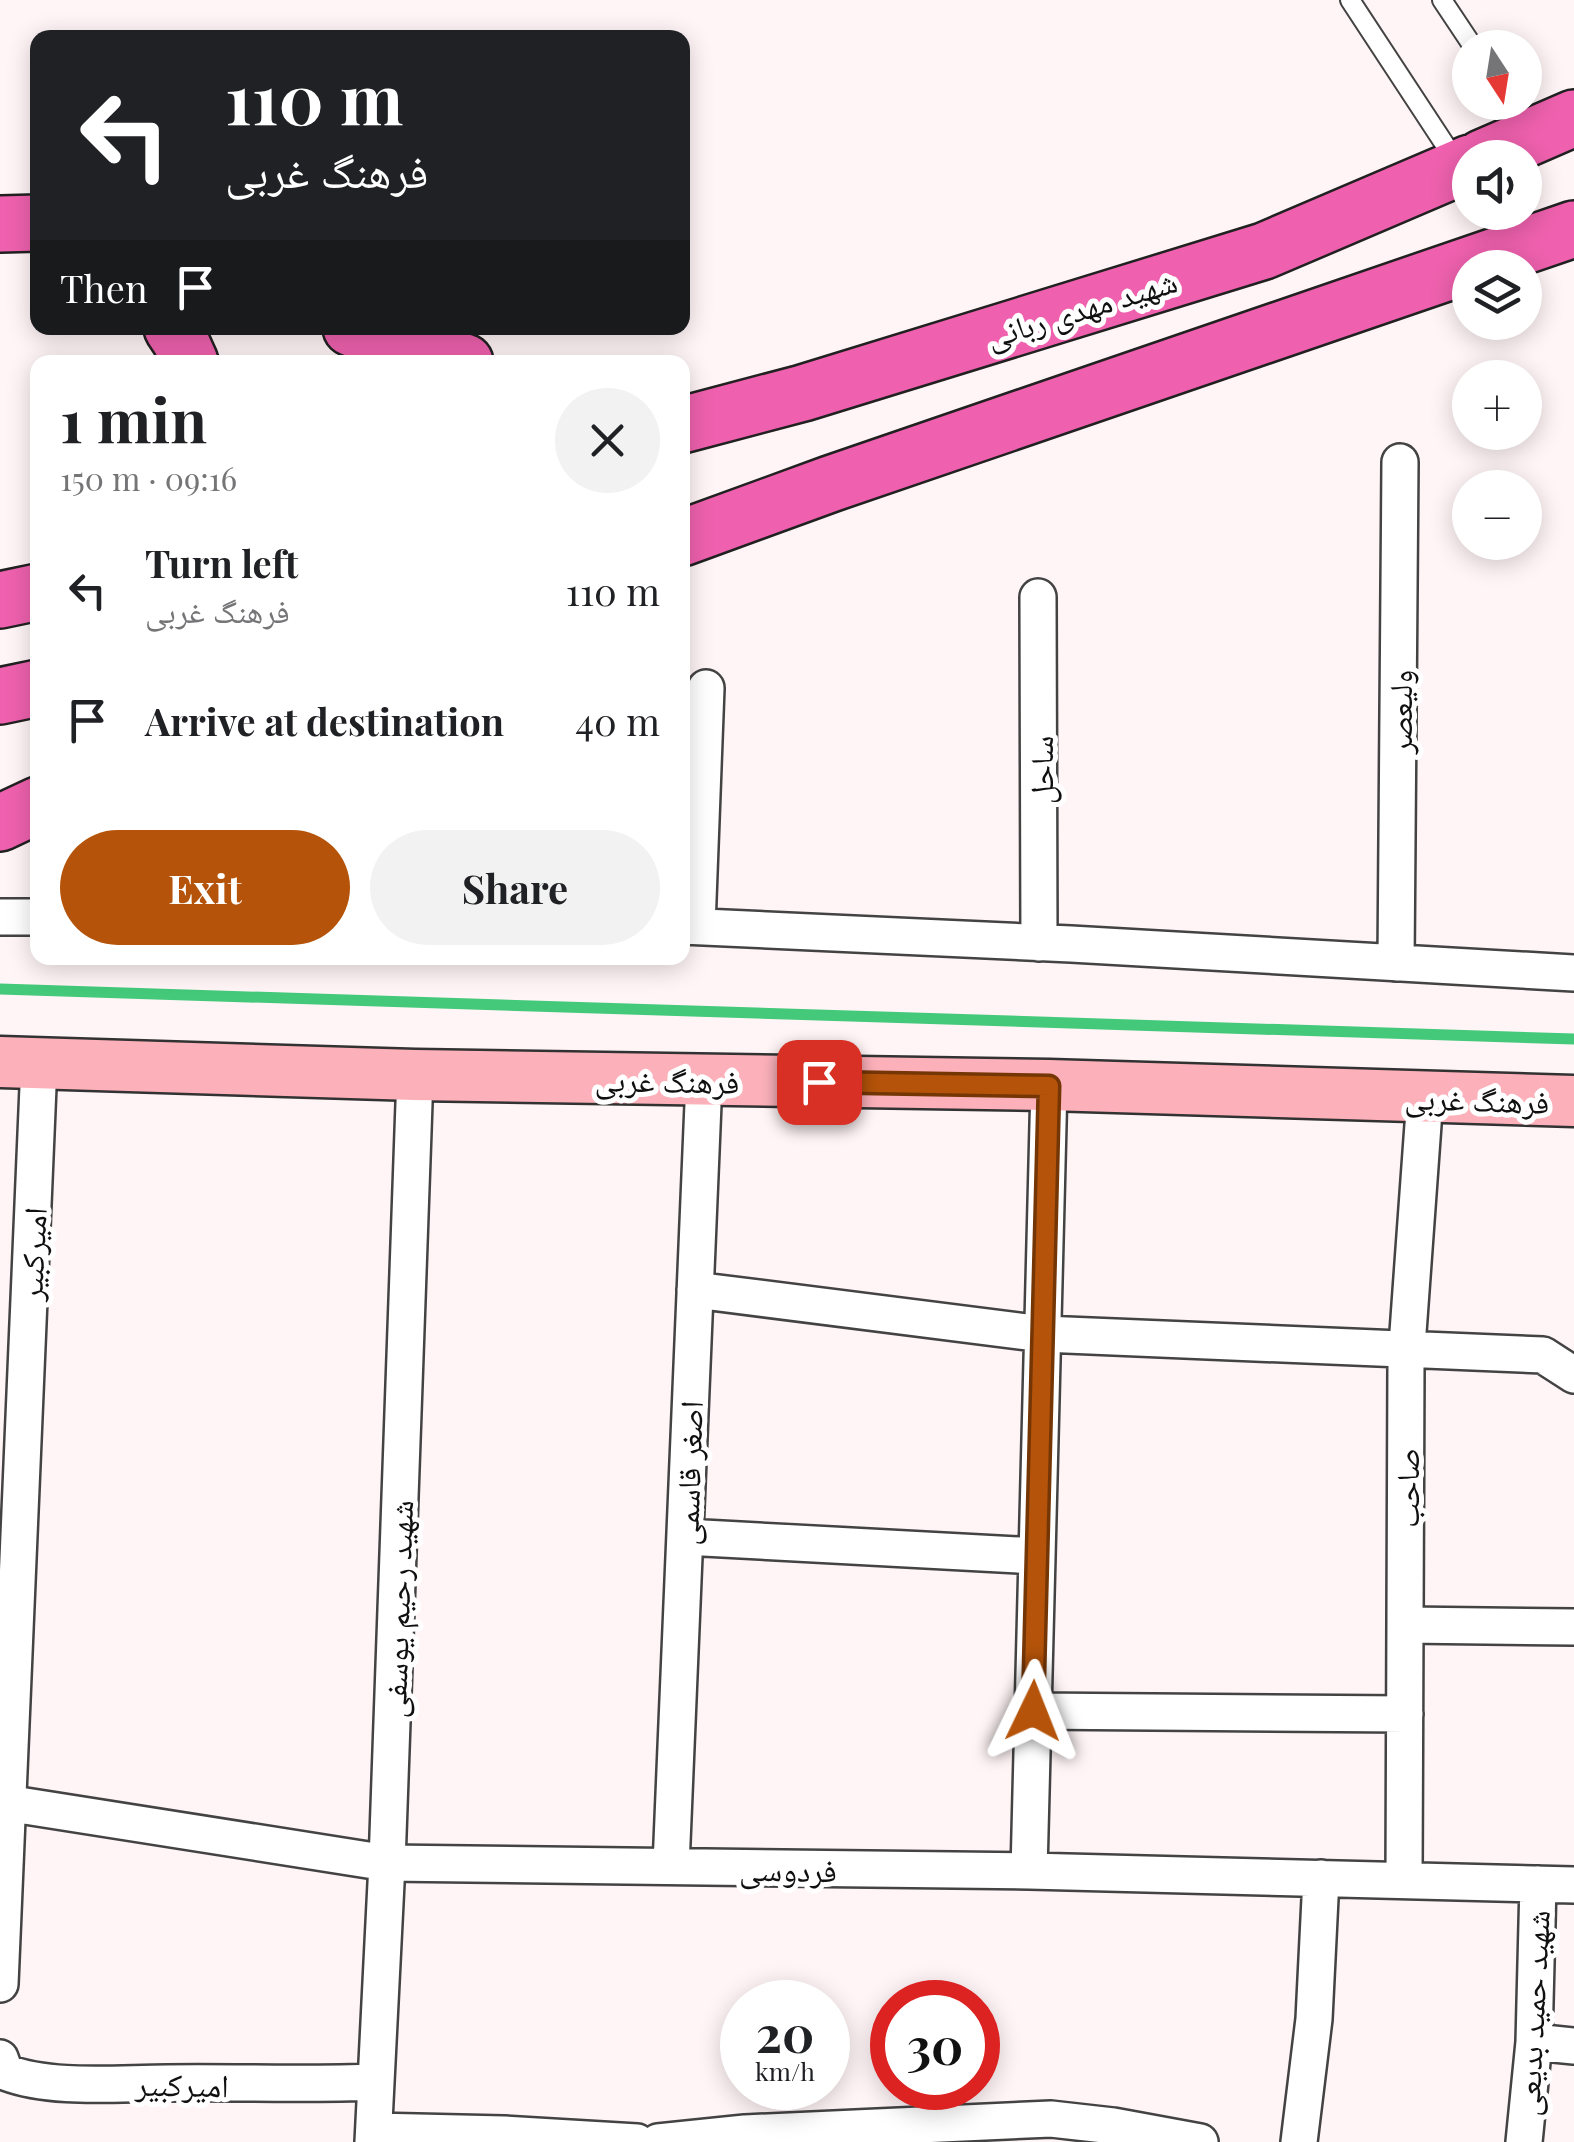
<!DOCTYPE html>
<html lang="en">
<head>
<meta charset="utf-8">
<style>
	:root { --surface:#fff; --page:#f2f2f2; --text:#202124; --muted:#757577; --accent:#b45309 }
	body { margin:0; font-family:"Playfair Display","Noto Naskh Arabic",serif; background:var(--page); color:var(--text); height:100vh; display:flex; flex-direction:column; font-size:38px; white-space:nowrap }
	* { box-sizing:border-box; margin:0 }
	p { font-size:32px; color:var(--muted) }
	.icon { flex:none; width:55px; height:55px; fill:none; stroke:currentColor; stroke-width:2; stroke-linecap:round; stroke-linejoin:round }
	.map { position:relative; flex:1; overflow:hidden }
	.panel { position:absolute; left:30px; top:355px; width:660px; height:610px; display:flex; flex-direction:column; background:var(--surface); border-radius:20px; box-shadow:0 5px 25px #0003 }
	.panel>* { flex:none }
	.banner { position:absolute; left:30px; top:30px; width:660px; height:305px; border-radius:20px; box-shadow:0 5px 25px #0003; background:#202124; color:#fff; overflow:hidden }
	.needle { width:65px; rotate:168deg }
	.buttons { position:absolute; left:1452px; top:30px; display:grid; gap:20px }
	.buttons a { display:grid; place-items:center; width:90px; height:90px; border-radius:50%; background:var(--surface); box-shadow:0 5px 25px #0003; font-size:50px }
	.speed { position:absolute; left:720px; top:1980px; display:flex; gap:20px; font-size:50px; font-weight:700; text-align:center }
	.speed>* { display:grid; place-content:center; width:130px; height:130px; border-radius:50%; background:var(--surface); box-shadow:0 5px 25px #0003; line-height:1 }
	.speed small { font-size:25px; font-weight:400 }
	.speed .limit { border:15px solid #d22; background:#fff; color:#111 }
	.pin { position:absolute; display:grid; place-items:center; width:85px; height:85px; color:#fff; margin:-42px; border-radius:20px; box-shadow:0 5px 15px #0006 }
	.me { position:absolute; width:110px; margin:-55px; rotate:2deg; stroke-linejoin:round; filter:drop-shadow(0 0 8px #0008) }
	.turn { display:flex; align-items:center; gap:35px; height:210px; padding:0 30px; font-size:45px }
	.turn .icon { width:130px; height:130px; stroke-width:2.5 }
	.turn b { display:block; font-size:70px; line-height:85px }
	.then { display:flex; align-items:center; height:95px; padding:0 30px; background:#0003; gap:20px; font-size:38px }
	.round { display:grid; place-items:center; flex:none; width:105px; height:105px; border-radius:52px; background:var(--page) }
	.head { display:flex; align-items:center; justify-content:space-between; height:170px; padding:0 30px }
	h1 { font-size:60px; font-weight:700; line-height:75px }
	.primary-button { display:flex; gap:20px; margin-top:auto; padding:20px 30px }
	.primary-button a { flex:1; height:115px; border-radius:60px; background:var(--accent); color:#fff; font-size:40px; font-weight:700; line-height:115px; text-align:center }
	.primary-button a+a { background:var(--page); color:var(--text) }
	ul { padding:0; list-style:none }
	li { display:flex; align-items:center; gap:30px; height:130px; padding:0 30px }
	li div { flex:1 }
	li b { display:block; font-size:38px }
	li em { font-style:normal }
	.map>svg:first-child { display:block }
	.lines { fill:none; stroke-linecap:round; stroke-linejoin:round }
	.stream { stroke:#43c979; stroke-width:11 }
	.lane-casing { stroke:#434343; stroke-width:22 }
	.street-casing { stroke:#434343; stroke-width:40 }
	.secondary-casing { stroke:#323232; stroke-width:55 }
	.highway-casing { stroke:#212121; stroke-width:60 }
	.lane { stroke:#fff; stroke-width:18 }
	.street { stroke:#fff; stroke-width:35 }
	.secondary { stroke:#fcb1ba; stroke-width:50 }
	.highway { stroke:#ef61ae; stroke-width:55 }
	.route-casing { stroke:#753606; stroke-width:25 }
	.route { stroke:#b45309; stroke-width:18 }
	.labels { text-anchor:middle; dominant-baseline:central; stroke-width:10; stroke-linejoin:round; paint-order:stroke }
	.street-label { font-size:32px; fill:#101010; stroke:#fff }
</style>
</head>
<body>
<div class="map">
<svg width="1574" height="2142" viewBox="0 0 1574 2142">
	<rect width="100%" height="100%" fill="#fff4f6"/>
	<g class="lines">
		<path class="stream" d="M0 989 1574 1039"/>
		<defs>
			<path id="lane" d="M1350 0 1457 163
				M1442 0 1474 48
				M1510 102 1529 132"/>
			<path id="street" d="M1038 597 1039 943
				M0 917H38
				M682 926 1071 944 1574 973
				M697 926 706 688
				M1396 963 1400 462
				M695 1290 1043 1334 1543 1355 1574 1375
				M685 1537 1037 1556
				M1405 1625 1574 1627
				M1033 1711 1405 1714
				M0 1802 387 1863 1029 1871 1574 1885
				M671 1866 704 1080
				M1029 1871 1049 1085
				M1404 1880 1406 1360 1425 1097
				M0 1984 39 1063
				M1534 2042 1574 2046
				M0 2058 5 2072C51 2090 117 2083 167 2083 237 2082 306 2085 376 2082
				M374 2131 504 2134 637 2142
				M373 2142 387 1863 415 1075
				M658 2142 745 2133 1051 2119 1113 2126 1200 2142
				M1299 2142 1314 2019 1321 1878
				M1524 2142 1534 2042 1538 1884"/>
			<path id="secondary" d="M0 1062 415 1075 1049 1085 1574 1101"/>
			<path id="highway" d="M1482 158 1574 118
				M0 224 38 223
				M172 328 180 340 190 362
				M351 328 379 339 465 362
				M682 425 803 393 1264 251 1470 163
				M682 538 830 484 1574 229
				M0 600 38 592
				M0 696 38 688
				M0 823 38 805"/>
		</defs>
		<use href="#lane" class="lane-casing"/>
		<use href="#street" class="street-casing"/>
		<use href="#secondary" class="secondary-casing"/>
		<use href="#highway" class="highway-casing"/>
		<use href="#lane" class="lane"/>
		<use href="#street" class="street"/>
		<use href="#secondary" class="secondary"/>
		<use href="#highway" class="highway"/>
	</g>
	<g class="lines">
		<defs>
			<path id="route" d="M819 1082 1049 1086 1033 1711"/>
		</defs>
		<use href="#route" class="route-casing"/>
		<use href="#route" class="route"/>
	</g>
	<g class="labels">
		<g class="street-label">
			<text transform="translate(1081 307) rotate(-17)">شهید مهدی ربانی</text>
			<text transform="translate(1398 712) rotate(-90)">ولیعصر</text>
			<text transform="translate(1039 770) rotate(-90)">ساحل</text>
			<text transform="translate(667 1079) rotate(1)">فرهنگ غربی</text>
			<text transform="translate(1477 1098) rotate(2)">فرهنگ غربی</text>
			<text transform="translate(31 1254) rotate(-87)">امیرکبیر</text>
			<text transform="translate(687 1473) rotate(-88)">اصغر قاسمی</text>
			<text transform="translate(1405 1488) rotate(-90)">صاحب</text>
			<text transform="translate(396 1609) rotate(-88)">شهید رحیم یوسفی</text>
			<text transform="translate(788 1868) rotate(1)">فردوسی</text>
			<text transform="translate(1531 2013) rotate(-87)">شهید حمید بدیعی</text>
			<text transform="translate(182 2083) rotate(1)">امیرکبیر</text>
		</g>
	</g>
</svg>
<div class="buttons">
<a><svg class="needle" viewBox="-14 -14 28 28"><path d="M0-13l5 13h-10z" fill="#e53935"/><path d="M0 13l5-13h-10z" fill="#757577"/></svg></a>
<a><svg class="icon" aria-label="sound" viewBox="0 0 24 24"><path d="M4 9h4l5-4v14l-5-4H4zM17 9q2 3 0 6"/></svg></a>
<a><svg class="icon" aria-label="layers" viewBox="0 0 24 24"><path d="M12 4l9 5-9 5-9-5zM3 14l9 5 9-5"/></svg></a>
<a>+</a>
<a>−</a>
</div>
<div class="speed"><div>20<small>km/h</small></div><div class="limit">30</div></div>
<div class="pin" style="left:819px;top:1082px;background:#d93025"><svg class="icon" aria-label="arrive" viewBox="0 0 24 24"><path d="M6 21V4h12l-3 4 3 4H6"/></svg></div>
<svg class="me" style="left:1033px;top:1711px" viewBox="-20 -20 40 40"><path d="M0-17L14 15 0 8-14 15z" fill="#b45309" stroke="#fff" stroke-width="4"/></svg>
<div class="banner">
<div class="turn"><svg class="icon" aria-label="left" viewBox="0 0 24 24"><path d="M17 20v-9H6M10 6l-5 5 5 5"/></svg><div><b>110 m</b>فرهنگ غربی</div></div>
<div class="then">Then<svg class="icon" aria-label="arrive" viewBox="0 0 24 24"><path d="M6 21V4h12l-3 4 3 4H6"/></svg></div>
</div>
<section class="panel">
<div class="head"><div><h1>1 min</h1><p>150 m · 09:16</p></div><a class="round"><svg class="icon" aria-label="close" viewBox="0 0 24 24"><path d="M6 6l12 12M18 6L6 18"/></svg></a></div>
<ul>
<li><svg class="icon" aria-label="left" viewBox="0 0 24 24"><path d="M17 20v-9H6M10 6l-5 5 5 5"/></svg><div><b>Turn left</b><p>فرهنگ غربی</p></div><em>110 m</em></li>
<li><svg class="icon" aria-label="arrive" viewBox="0 0 24 24"><path d="M6 21V4h12l-3 4 3 4H6"/></svg><div><b>Arrive at destination</b></div><em>40 m</em></li>
</ul>
<div class="primary-button"><a>Exit</a><a>Share</a></div>
</section>
</div>
</body>
</html>
